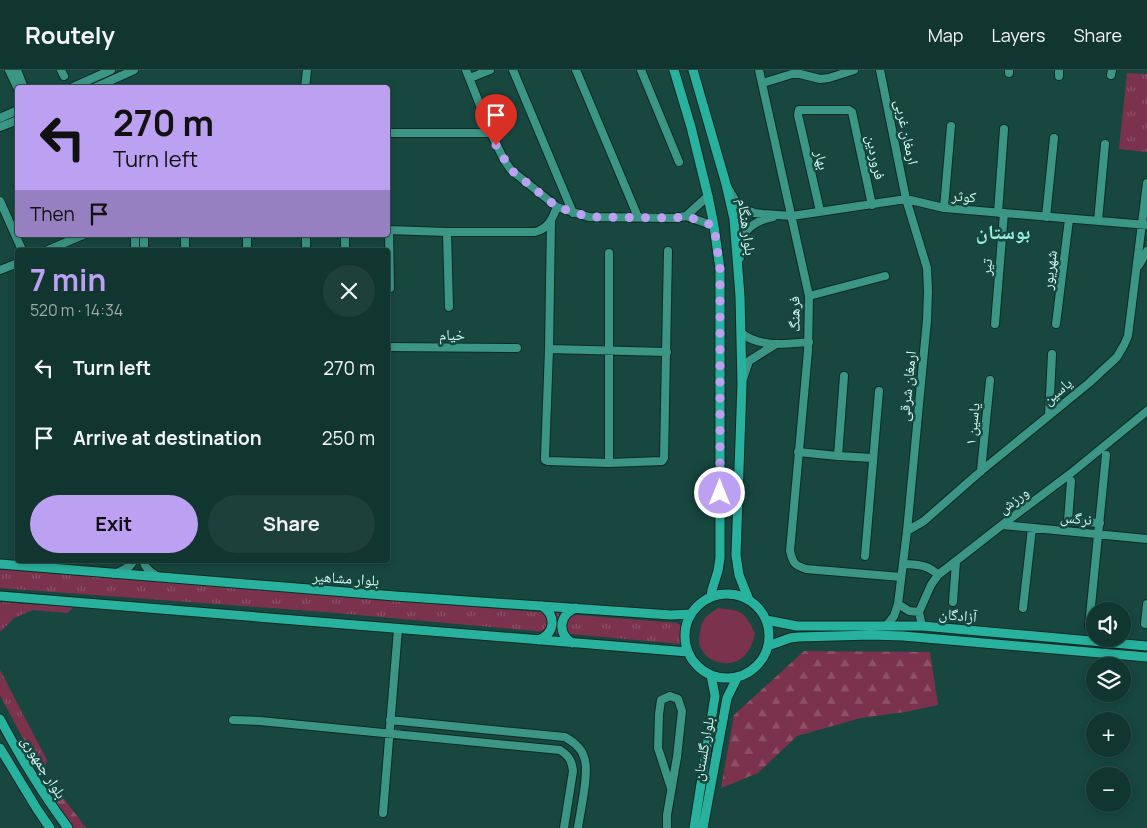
<!DOCTYPE html>
<html lang="en">
<head>
<meta charset="utf-8">
<style>
	:root { --surface:#11352f; --page:#1e403b; --text:#f1f3f6; --muted:#9cabaa; --line:#30504b; --accent:#bca0f2 }
	body { margin:0; font-family:Manrope,"Noto Naskh Arabic",sans-serif; background:var(--page); color:var(--text); height:100vh; display:flex; flex-direction:column; font-size:19px; white-space:nowrap }
	* { box-sizing:border-box; margin:0 }
	p { font-size:16px; color:var(--muted) }
	.icon { flex:none; width:28px; height:28px; fill:none; stroke:currentColor; stroke-width:2; stroke-linecap:round; stroke-linejoin:round }
	.map { position:relative; flex:1; overflow:hidden }
	.details { position:absolute; left:15px; top:178px; width:375px; height:315px; display:flex; flex-direction:column; background:var(--surface); border-radius:5px; box-shadow:0 2px 8px #0003,0 0 0 1px var(--line) }
	.details>* { flex:none }
	.guide { position:absolute; left:15px; top:15px; width:375px; height:152px; border-radius:5px; box-shadow:0 2px 8px #0003,0 0 0 1px var(--line); background:#bca0f2; color:#111; overflow:hidden }
	.fabs { position:absolute; left:1086px; top:532px; display:grid; gap:10px }
	.fabs a { display:grid; place-items:center; width:45px; height:45px; border-radius:50%; background:var(--surface); box-shadow:0 2px 8px #0003,0 0 0 1px var(--line); font-size:25px }
	.pin { position:absolute; display:grid; place-items:center; width:42px; height:42px; color:#fff; margin:-51px -21px; border-radius:50% 50% 50% 0; rotate:-45deg; box-shadow:0 0 5px #0007 }
	.pin .icon { rotate:45deg }
	.me { position:absolute; width:55px; margin:-28px; rotate:0deg; stroke-linejoin:round; filter:drop-shadow(0 0 4px #0008) }
	.turn { display:flex; align-items:center; gap:18px; height:105px; padding:0 15px; font-size:22px }
	.turn .icon { width:65px; height:65px; stroke-width:2.5 }
	.turn b { display:block; font-size:35px; line-height:42px }
	.then { display:flex; align-items:center; height:48px; padding:0 15px; background:#0003; gap:10px; font-size:19px }
	.round { display:grid; place-items:center; flex:none; width:52px; height:52px; border-radius:26px; background:var(--page) }
	.summary { display:flex; align-items:center; justify-content:space-between; height:85px; padding:0 15px }
	h1 { font-size:30px; font-weight:700; line-height:38px; color:var(--accent) }
	.button { display:flex; gap:10px; margin-top:auto; padding:10px 15px }
	.button a { flex:1; height:58px; border-radius:30px; background:var(--accent); color:#111; font-size:20px; font-weight:700; line-height:58px; text-align:center }
	.button a+a { background:var(--page); color:var(--text) }
	ul { padding:0; list-style:none }
	li { display:flex; align-items:center; gap:15px; height:70px; padding:0 15px }
	li div { flex:1 }
	li b { display:block; font-size:19px }
	li em { font-style:normal }
	header { display:flex; align-items:center; gap:30px; box-sizing:border-box; height:70px; padding:0 25px; background:var(--surface); border-bottom:1px solid var(--line) }
	header strong { font-size:24px }
	nav { display:flex; gap:28px; margin-inline-start:auto; font-size:18px }
	.map>svg:first-child { display:block }
	.grass { fill:#7b324d }
	.forest { fill:url(#forest-firs) }
	.park { fill:url(#park-tufts) }
	.lines { fill:none; stroke-linecap:round; stroke-linejoin:round }
	.minor-casing { stroke:#0e2a25; stroke-width:10 }
	.major-casing { stroke:#0e2a25; stroke-width:11 }
	.minor { stroke:#3b9686; stroke-width:8 }
	.major { stroke:#28b29e; stroke-width:9 }
	.route { stroke:#bca0f2; stroke-width:9; stroke-dasharray:0 16.2 }
	.labels { text-anchor:middle; dominant-baseline:central; stroke-width:5; stroke-linejoin:round; paint-order:stroke }
	.street-label { font-size:15px; fill:#cff8ef; stroke:#17473f }
	.district-label { font-size:20px; font-weight:bold; fill:#95eedc; stroke:#17473f }
</style>
</head>
<body>
<header>
<strong>Routely</strong>
<nav><a>Map</a><a>Layers</a><a>Share</a></nav>
</header>
<div class="map">
<svg width="1147" height="758" viewBox="0 0 1147 758">
	<defs>
		<pattern id="forest-firs" width="22" height="20" patternUnits="userSpaceOnUse" patternTransform="scale(1.25)"><rect width="22" height="20" fill="#7b324d"/><path d="M5 1l3.5 6h-7zM16 11l3.5 6h-7z" fill="#8d5067"/></pattern>
		<pattern id="park-tufts" width="24" height="20" patternUnits="userSpaceOnUse" patternTransform="scale(1.25)"><rect width="24" height="20" fill="#7b324d"/><path d="M3 7l-1-3M5 7V3M7 7l1-3M15 17l-1-3M17 17v-4M19 17l1-3" fill="none" stroke="#8d5067"/></pattern>
	</defs>
	<rect width="100%" height="100%" fill="#17473f"/>
	<path class="grass" d="M718 538C743 541 744 541 755 563 753 572 750 581 743 587 731 598 710 594 702 580 698 575 699 568 700 562 701 556 702 552 706 547 709 544 714 541 718 538Z"/>
	<path class="forest" d="M804 581 930 582 938 635 905 642 861 648 797 666 758 703 721 718 734 645Z
		M59 722 86 758H73L52 728Z"/>
	<path class="park" d="M1127 3 1147 4V82L1119 79Z
		M0 499 677 553 682 556 681 574 325 542 0 518Z
		M0 532 73 537 68 543 33 540 14 548 0 562Z
		M0 600 47 690 42 705 0 625Z"/>
	<g class="lines">
		<defs>
			<path id="minor" d="M9 0 18 19
				M17 0 24 18
				M61 0 64 6
				M466 0 491 63 504 90 511 100 557 137 589 147 675 148 686 146 714 156
				M513 0 573 143
				M576 0 638 147
				M641 0 679 92
				M759 0 809 226 808 281 790 481C793 493 794 495 806 499L901 507
				M880 0 906 129 927 198 928 221 927 250 907 461 898 534 894 546 887 555
				M1009 3V0
				M1111 5 1112 0
				M1059 6V0
				M470 8 490 0
				M763 13 792 4H800L820 9 829 8 854 0
				M71 18 111 0
				M94 18 134 0
				M305 18 307 0
				M0 48 18 40
				M0 57 18 50
				M388 63H491
				M728 118 738 135 743 138 754 143 763 144 792 146 906 129 944 138 1147 155
				M0 131 22 180
				M944 138 951 56
				M820 141 798 45 799 40H849L852 42 872 135
				M998 143 1004 59
				M686 146 708 126
				M1046 147 1054 68
				M1098 151 1105 74
				M551 152 549 279 545 387V390L548 391 609 393 662 391 664 388 668 181
				M388 160 447 162H535C549 158 552 149 557 137
				M389 161 390 218
				M447 162 449 237
				M135 165V180
				M144 165V180
				M48 180 83 165
				M185 180V165
				M247 180V165
				M306 180V165
				M345 180V165
				M609 183V393
				M740 188C741 180 741 170 745 163 751 154 763 149 773 147
				M1139 195 1147 181
				M0 200 18 193
				M809 226 885 206
				M995 254 1004 143
				M1056 254 1069 149
				M741 263C761 278 785 274 809 272
				M388 277 517 278
				M549 279 667 282
				M743 309 749 291 776 274
				M1049 345 1052 284
				M798 382 838 386 872 388
				M838 386 844 306
				M981 401 990 310
				M1071 411 1068 451 1100 453
				M1002 455 1147 469
				M907 461 924 451 981 401 1089 313 1117 287 1124 275 1128 266 1147 113
				M865 486 879 321
				M143 490C145 499 151 502 158 507
				M903 494C916 495 928 494 938 505
				M114 504C121 501 132 498 133 490
				M953 532 956 492
				M898 534 909 541 919 542
				M1023 538 1032 458
				M1145 554 1147 534
				M922 556 919 542 931 515 938 505 1002 455 1070 404 1147 341
				M1089 556 1106 385
				M233 650 260 651 560 680C569 686 572 691 573 701L564 758
				M390 650 565 667C573 672 581 677 584 687 590 701 580 742 578 758
				M383 743 398 559
				M667 758V745L677 687 682 641 678 629 670 626 661 630 659 644 658 678 671 718"/>
			<path id="major" d="M674 0 691 57 708 126 714 156 720 199V488L718 501 712 520 711 527
				M693 0 726 114 734 149 740 226 742 314 736 485 739 505 749 530
				M0 494 395 526 671 545 691 544
				M685 566a42 42 0 1 1 84 0a42 42 0 1 1-84 0Z
				M0 526 688 582
				M766 550 797 556H922L1147 576
				M538 570C555 564 557 546 542 536
				M572 573C557 563 559 544 576 538
				M768 576 790 568 799 567 871 565 903 566 1147 587
				M0 649C20 687 42 723 68 758
				M0 678 37 739 50 758
				M694 758 715 626 711 605
				M703 758 727 628 737 608"/>
		</defs>
		<use href="#minor" class="minor-casing"/>
		<use href="#major" class="major-casing"/>
		<use href="#minor" class="minor"/>
		<use href="#major" class="major"/>
	</g>
	<g class="lines">
		<path class="route" d="M496 75 511 100 557 137 589 147 675 148 686 146 714 156 720 199V423"/>
	</g>
	<g class="labels">
		<g class="street-label">
			<text transform="translate(907 62) rotate(78)">ارمغان غربی</text>
			<text transform="translate(876 87) rotate(78)">فروردین</text>
			<text transform="translate(822 90) rotate(77)">بهار</text>
			<text transform="translate(964 126) rotate(5)">کوثر</text>
			<text transform="translate(747 157) rotate(82)">بلوار هنگام</text>
			<text transform="translate(986 197) rotate(-85)">تیر</text>
			<text transform="translate(1049 200) rotate(-83)">شهریور</text>
			<text transform="translate(794 244) rotate(-91)">فرهنگ</text>
			<text x="452" y="264">خیام</text>
			<text transform="translate(907 316) rotate(-84)">ارمغان شرقی</text>
			<text transform="translate(1057 321) rotate(-40)">یاسین</text>
			<text transform="translate(972 354) rotate(-84)">یاسین ۱</text>
			<text transform="translate(1013 430) rotate(-37)">ورزش</text>
			<text transform="translate(1076 448) rotate(5)">نرگس</text>
			<text transform="translate(346 508) rotate(4)">بلوار مشاهیر</text>
			<text transform="translate(958 545) rotate(5)">آزادگان</text>
			<text transform="translate(703 679) rotate(-80)">بلوار گلستان</text>
			<text transform="translate(44 697) rotate(58)">بلوار جمهوری</text>
		</g>
		<g class="district-label">
			<text x="1003" y="161">بوستان</text>
		</g>
	</g>
</svg>
<div class="fabs">
<a><svg class="icon" aria-label="sound" viewBox="0 0 24 24"><path d="M4 9h4l5-4v14l-5-4H4zM17 9q2 3 0 6"/></svg></a>
<a><svg class="icon" aria-label="layers" viewBox="0 0 24 24"><path d="M12 4l9 5-9 5-9-5zM3 14l9 5 9-5"/></svg></a>
<a>+</a>
<a>−</a>
</div>
<div class="pin" style="left:496px;top:75px;background:#d93025"><svg class="icon" aria-label="arrive" viewBox="0 0 24 24"><path d="M6 21V4h12l-3 4 3 4H6"/></svg></div>
<svg class="me" style="left:720px;top:423px" viewBox="-20 -20 40 40"><circle r="17" fill="#bca0f2" stroke="#fff" stroke-width="3"/><path d="M0-11L8 9 0 5-8 9z" fill="#fff"/></svg>
<div class="guide">
<div class="turn"><svg class="icon" aria-label="left" viewBox="0 0 24 24"><path d="M17 20v-9H6M10 6l-5 5 5 5"/></svg><div><b>270 m</b>Turn left</div></div>
<div class="then">Then<svg class="icon" aria-label="arrive" viewBox="0 0 24 24"><path d="M6 21V4h12l-3 4 3 4H6"/></svg></div>
</div>
<section class="details">
<div class="summary"><div><h1>7 min</h1><p>520 m · 14:34</p></div><a class="round"><svg class="icon" aria-label="close" viewBox="0 0 24 24"><path d="M6 6l12 12M18 6L6 18"/></svg></a></div>
<ul>
<li><svg class="icon" aria-label="left" viewBox="0 0 24 24"><path d="M17 20v-9H6M10 6l-5 5 5 5"/></svg><div><b>Turn left</b></div><em>270 m</em></li>
<li><svg class="icon" aria-label="arrive" viewBox="0 0 24 24"><path d="M6 21V4h12l-3 4 3 4H6"/></svg><div><b>Arrive at destination</b></div><em>250 m</em></li>
</ul>
<div class="button"><a>Exit</a><a>Share</a></div>
</section>
</div>
</body>
</html>
